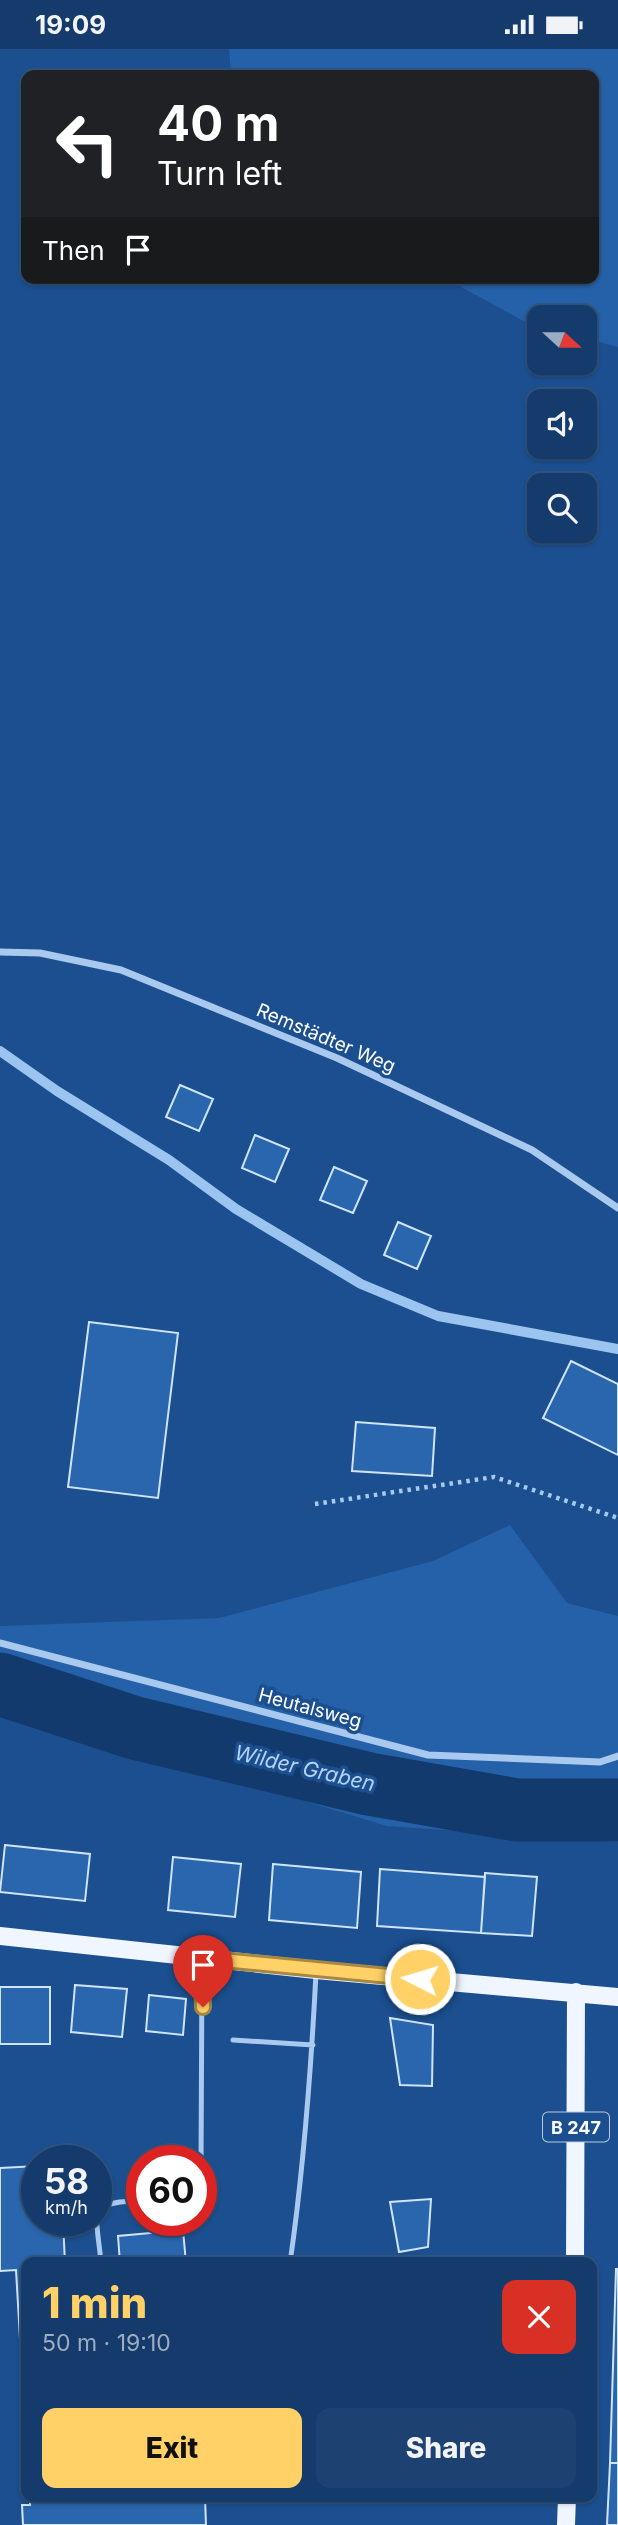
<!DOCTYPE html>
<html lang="en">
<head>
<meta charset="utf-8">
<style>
	:root { --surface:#143b6b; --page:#1d4271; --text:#f1f3f6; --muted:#9dadc1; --line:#33557e; --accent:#ffd166 }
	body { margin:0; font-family:Inter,sans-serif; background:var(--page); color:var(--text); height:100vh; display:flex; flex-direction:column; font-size:26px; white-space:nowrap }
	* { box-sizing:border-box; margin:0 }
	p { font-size:23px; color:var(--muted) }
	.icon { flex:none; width:38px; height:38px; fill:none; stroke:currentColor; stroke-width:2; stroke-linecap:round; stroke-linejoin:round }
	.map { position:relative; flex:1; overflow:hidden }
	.details { position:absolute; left:21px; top:2208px; width:576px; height:245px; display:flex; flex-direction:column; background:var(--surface); border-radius:14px; box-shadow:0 2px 5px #0004,0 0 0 2px var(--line) }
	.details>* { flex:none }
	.banner { position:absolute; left:21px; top:21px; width:578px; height:214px; border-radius:14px; box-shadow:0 2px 5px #0004,0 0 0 2px var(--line); background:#202124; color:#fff; overflow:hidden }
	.needle { width:46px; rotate:111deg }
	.buttons { position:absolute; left:527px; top:256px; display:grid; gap:14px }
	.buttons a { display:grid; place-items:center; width:70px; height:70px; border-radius:14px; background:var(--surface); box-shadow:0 2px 5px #0004,0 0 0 2px var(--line); font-size:35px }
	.speed { position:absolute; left:21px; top:2096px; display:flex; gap:14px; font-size:35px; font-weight:700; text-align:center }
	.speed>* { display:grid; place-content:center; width:91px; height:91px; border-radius:50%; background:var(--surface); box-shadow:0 2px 5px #0004,0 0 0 2px var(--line); line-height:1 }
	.speed small { font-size:18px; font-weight:400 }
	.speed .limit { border:10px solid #d22; background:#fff; color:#111 }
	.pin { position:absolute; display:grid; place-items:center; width:60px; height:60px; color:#fff; margin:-72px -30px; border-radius:50% 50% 50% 0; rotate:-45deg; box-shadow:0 0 7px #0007 }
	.pin .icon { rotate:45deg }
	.me { position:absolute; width:77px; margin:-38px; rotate:275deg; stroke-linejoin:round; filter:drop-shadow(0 0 5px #0008) }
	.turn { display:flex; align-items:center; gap:24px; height:147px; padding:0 21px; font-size:32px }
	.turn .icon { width:91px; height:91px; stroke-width:2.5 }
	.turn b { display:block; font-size:49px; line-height:60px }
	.then { display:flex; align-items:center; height:66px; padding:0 21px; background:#0003; gap:14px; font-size:26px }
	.round { display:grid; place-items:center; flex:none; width:74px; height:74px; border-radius:14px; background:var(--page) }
	.overview { display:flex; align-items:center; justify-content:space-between; height:119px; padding:0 21px }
	h1 { font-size:42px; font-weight:800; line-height:52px; color:var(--accent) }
	.button { display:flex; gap:14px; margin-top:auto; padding:14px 21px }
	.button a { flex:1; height:80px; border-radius:14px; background:var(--accent); color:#111; font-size:28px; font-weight:800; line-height:80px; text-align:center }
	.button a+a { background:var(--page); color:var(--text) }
	.status { display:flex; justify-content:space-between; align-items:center; height:49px; padding:0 35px; background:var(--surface); direction:ltr }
	.status svg { height:19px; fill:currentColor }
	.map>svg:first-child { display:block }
	.green { fill:#2461a8 }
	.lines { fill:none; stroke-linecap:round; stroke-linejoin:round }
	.stream { stroke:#9cc4f0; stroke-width:10 }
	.river { stroke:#123a6d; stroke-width:63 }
	.building { fill:#2a66ad; stroke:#cfe3fa; stroke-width:2 }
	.path { stroke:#a9c9ee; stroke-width:4.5; stroke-dasharray:3.5 5; stroke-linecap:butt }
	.lane { stroke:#a9c9ee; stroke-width:5 }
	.street { stroke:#a9c9ee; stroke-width:7 }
	.primary { stroke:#f0f6ff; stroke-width:18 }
	.route-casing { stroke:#a68842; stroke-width:18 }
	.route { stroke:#ffd166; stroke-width:12 }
	.labels { text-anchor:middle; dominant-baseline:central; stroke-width:7; stroke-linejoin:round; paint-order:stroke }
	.shield { fill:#1b4f8f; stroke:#bbcadd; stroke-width:2 }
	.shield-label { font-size:18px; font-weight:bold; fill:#fff }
	.street-label { font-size:19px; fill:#fff; stroke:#1b4f8f }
	.water-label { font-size:21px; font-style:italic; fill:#b5d3f5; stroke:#1b4f8f }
</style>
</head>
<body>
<div class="status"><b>19:09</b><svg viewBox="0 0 49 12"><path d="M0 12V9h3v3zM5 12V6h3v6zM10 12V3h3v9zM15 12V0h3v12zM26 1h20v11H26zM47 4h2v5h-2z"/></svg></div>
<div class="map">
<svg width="618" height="2476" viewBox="0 0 618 2476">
	<rect width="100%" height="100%" fill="#1b4f8f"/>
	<path class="green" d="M229 0H618V298L585 289 584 268H539V277L525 273 445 229H593V26H231Z
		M510 1476 567 1554 618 1567V1793L387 1777 242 1733 0 1649V1577L219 1569 433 1512Z"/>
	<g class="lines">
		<path class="stream" d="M0 1002 57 1042 169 1111 236 1160 361 1235 438 1267 618 1300"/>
		<path class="river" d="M0 1635 135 1679 369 1735 517 1761H618"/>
	</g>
	<path class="building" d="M180 1036 213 1050 199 1082 166 1068Z
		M255 1086 289 1100 275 1133 242 1119Z
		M334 1118 367 1132 353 1164 320 1151Z
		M398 1173 431 1187 417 1220 384 1206Z
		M89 1273 178 1284 158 1449 68 1438Z
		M571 1312 618 1335V1406L543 1369Z
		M356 1373 435 1379 432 1427 352 1422Z
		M5 1796 90 1805 85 1852 0 1843Z
		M173 1808 241 1815 235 1868 168 1861Z
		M273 1815 361 1823 357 1879 269 1871Z
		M380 1820 485 1828 481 1884 377 1877Z
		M485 1824 537 1828 532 1887 481 1884Z
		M75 1936 127 1940 122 1988 71 1983Z
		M0 1938H50V1995H0Z
		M149 1946 186 1950 183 1986 146 1982Z
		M390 1969 433 1976 432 2037 400 2036Z
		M37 2117V2172H63L65 2214H26V2393L16 2221 0 2222V2119Z
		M431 2150 428 2198 399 2203 390 2153Z
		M183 2181 186 2214H120L118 2187Z
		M616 2220H618V2414H610Z
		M610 2414H618V2476H607Z
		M30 2448H205L206 2476H23L22 2456H30Z"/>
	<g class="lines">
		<path class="path" d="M315 1455 494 1428 618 1469"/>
		<path class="lane" d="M233 1991 313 1996
			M201 2119 202 1913
			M101 2214C97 2165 84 2152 142 2152
			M290 2214C304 2117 311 2022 316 1924"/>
		<path class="street" d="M0 903 40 904 121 921 337 1009 532 1101 618 1159
			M0 1594 428 1706 600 1713 618 1707"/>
		<path class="primary" d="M0 1887 316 1921 618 1948
			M575 2214 576 1943
			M566 2476 567 2448"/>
	</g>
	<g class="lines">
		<defs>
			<path id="route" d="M203 1958 202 1909 420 1930"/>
		</defs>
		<use href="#route" class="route-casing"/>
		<use href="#route" class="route"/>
	</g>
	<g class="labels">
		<rect class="shield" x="543" y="2063.5" width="66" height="29" rx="5"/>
		<g class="shield-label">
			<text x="576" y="2078">B 247</text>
		</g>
		<g class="street-label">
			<text transform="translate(326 989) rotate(23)">Remstädter Weg</text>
			<text transform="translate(310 1659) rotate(15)">Heutalsweg</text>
		</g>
		<g class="water-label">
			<text transform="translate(305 1719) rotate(13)">Wilder Graben</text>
		</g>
	</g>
</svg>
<div class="buttons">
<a><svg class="needle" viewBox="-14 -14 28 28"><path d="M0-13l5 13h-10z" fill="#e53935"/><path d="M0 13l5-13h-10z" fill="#9dadc1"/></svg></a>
<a><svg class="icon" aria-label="sound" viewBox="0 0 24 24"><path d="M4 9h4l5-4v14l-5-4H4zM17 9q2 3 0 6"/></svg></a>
<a><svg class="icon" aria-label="search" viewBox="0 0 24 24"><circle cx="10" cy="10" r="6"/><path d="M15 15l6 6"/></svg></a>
</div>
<div class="speed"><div>58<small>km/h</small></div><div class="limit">60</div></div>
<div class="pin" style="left:203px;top:1958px;background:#d93025"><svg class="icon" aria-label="arrive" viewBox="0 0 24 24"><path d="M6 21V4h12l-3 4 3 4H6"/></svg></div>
<svg class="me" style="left:420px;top:1930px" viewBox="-20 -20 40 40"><circle r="17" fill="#ffd166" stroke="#fff" stroke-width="3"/><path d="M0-11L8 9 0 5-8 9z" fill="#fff"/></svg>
<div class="banner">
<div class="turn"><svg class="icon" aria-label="left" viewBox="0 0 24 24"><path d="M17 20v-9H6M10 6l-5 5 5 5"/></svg><div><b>40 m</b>Turn left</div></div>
<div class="then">Then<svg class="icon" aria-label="arrive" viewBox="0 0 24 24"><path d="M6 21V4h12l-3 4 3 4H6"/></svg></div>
</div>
<section class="details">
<div class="overview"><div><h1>1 min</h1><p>50 m · 19:10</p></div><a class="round" style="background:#d93025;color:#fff"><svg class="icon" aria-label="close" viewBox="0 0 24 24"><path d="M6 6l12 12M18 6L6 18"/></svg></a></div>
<div class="button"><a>Exit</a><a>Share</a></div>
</section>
</div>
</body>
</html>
